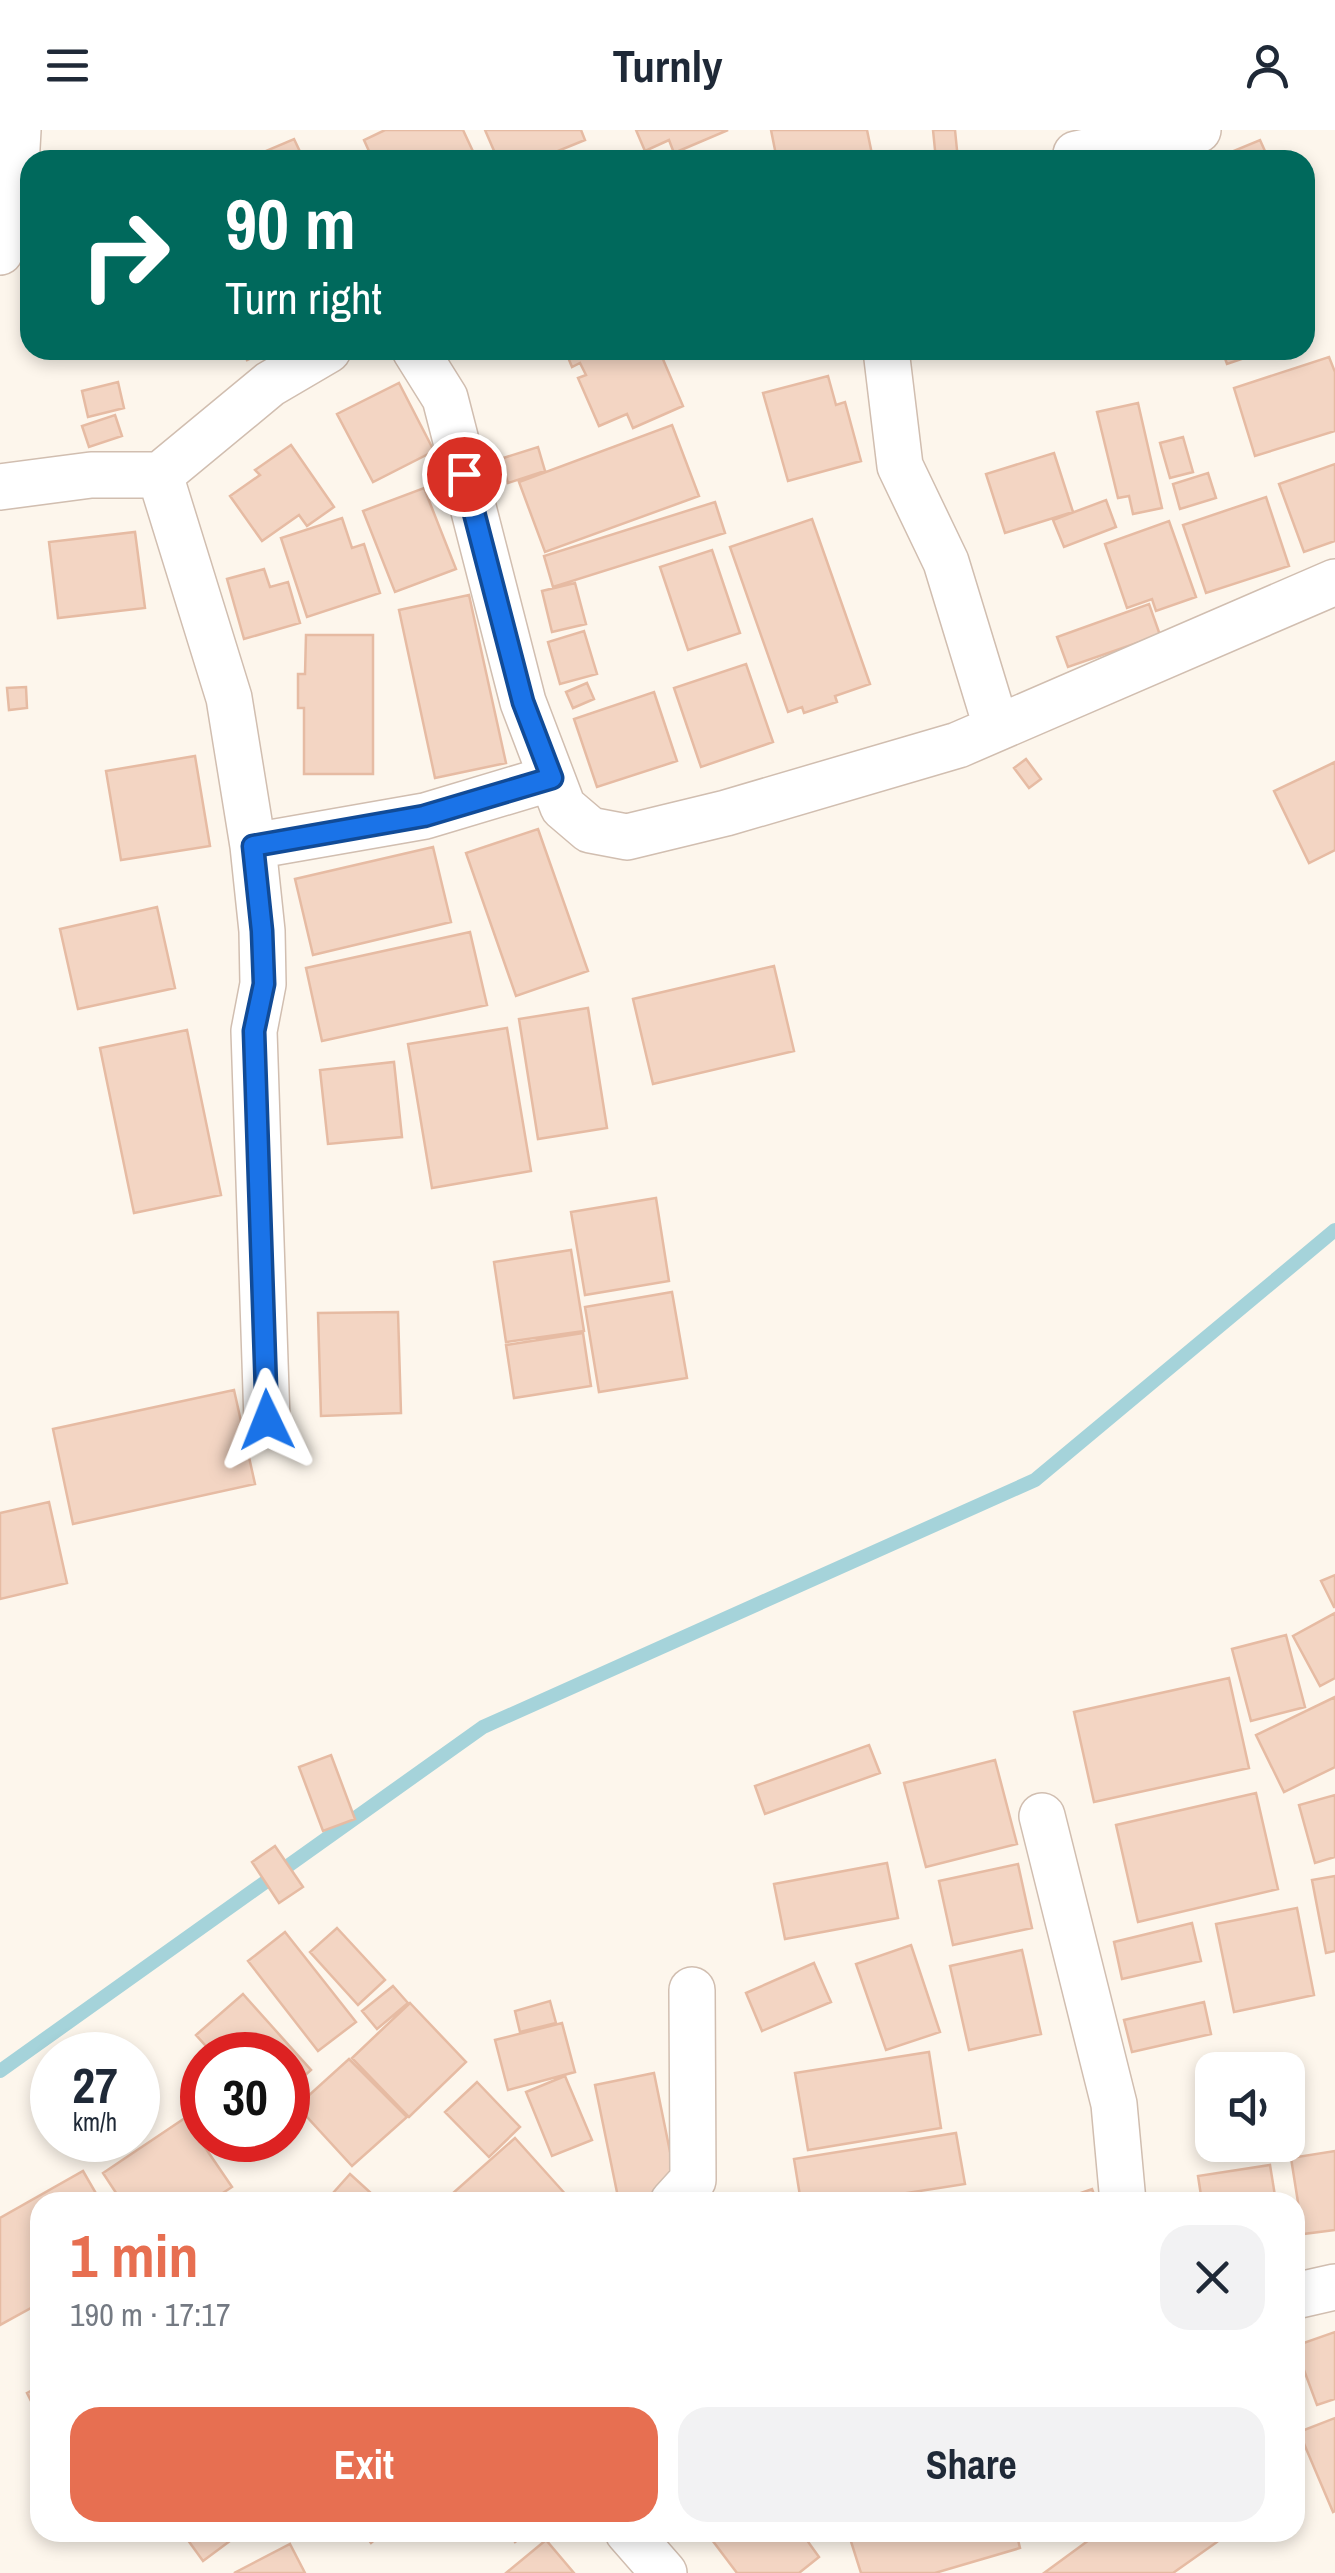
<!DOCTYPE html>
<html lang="en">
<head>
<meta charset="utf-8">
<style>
	:root { --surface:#fff; --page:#f2f2f3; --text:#1f2937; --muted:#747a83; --accent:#e76f51 }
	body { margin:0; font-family:"Archivo Narrow",sans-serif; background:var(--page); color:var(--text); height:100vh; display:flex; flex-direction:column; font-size:38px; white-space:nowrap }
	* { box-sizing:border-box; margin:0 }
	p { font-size:32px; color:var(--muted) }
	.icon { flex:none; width:55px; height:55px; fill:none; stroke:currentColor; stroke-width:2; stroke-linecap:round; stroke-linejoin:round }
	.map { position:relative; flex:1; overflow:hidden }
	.details { position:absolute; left:30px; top:2062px; width:1275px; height:350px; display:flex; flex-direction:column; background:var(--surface); border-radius:30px; box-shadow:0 5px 15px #0003 }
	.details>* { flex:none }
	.guide { position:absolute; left:20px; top:20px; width:1295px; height:210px; border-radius:30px; box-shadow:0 5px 15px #0003; background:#00695c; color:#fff; overflow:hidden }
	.buttons { position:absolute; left:1195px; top:1922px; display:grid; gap:20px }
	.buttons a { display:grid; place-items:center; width:110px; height:110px; border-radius:20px; background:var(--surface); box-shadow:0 5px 15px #0003; font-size:50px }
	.speed { position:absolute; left:30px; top:1902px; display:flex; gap:20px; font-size:50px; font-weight:700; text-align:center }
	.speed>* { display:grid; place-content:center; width:130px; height:130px; border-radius:50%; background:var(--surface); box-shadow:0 5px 15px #0003; line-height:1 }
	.speed small { font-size:25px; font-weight:400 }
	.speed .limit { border:15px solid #d22; background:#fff; color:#111 }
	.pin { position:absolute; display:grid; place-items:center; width:85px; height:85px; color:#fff; margin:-42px; border:5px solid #fff; border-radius:50%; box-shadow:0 2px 10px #0007 }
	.me { position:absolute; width:110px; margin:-55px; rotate:358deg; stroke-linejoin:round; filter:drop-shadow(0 0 8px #0008) }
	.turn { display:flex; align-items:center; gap:35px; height:210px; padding:0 40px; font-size:45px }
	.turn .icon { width:130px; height:130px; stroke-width:2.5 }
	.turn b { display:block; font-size:70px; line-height:85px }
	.round { display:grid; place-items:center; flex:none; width:105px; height:105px; border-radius:30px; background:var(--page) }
	.head { display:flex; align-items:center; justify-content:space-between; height:170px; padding:0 40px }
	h1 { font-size:60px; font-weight:700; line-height:75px; color:var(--accent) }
	.action { display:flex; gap:20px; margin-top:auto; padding:20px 40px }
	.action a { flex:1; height:115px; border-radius:30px; background:var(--accent); color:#fff; font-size:40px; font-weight:700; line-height:115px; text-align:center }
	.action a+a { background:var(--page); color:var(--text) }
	header { display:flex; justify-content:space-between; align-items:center; height:130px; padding:0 40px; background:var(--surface); font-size:45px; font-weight:700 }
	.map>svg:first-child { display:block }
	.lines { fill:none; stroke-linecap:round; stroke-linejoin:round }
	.stream { stroke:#a5d3da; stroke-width:14 }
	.building { fill:#f3d5c3; stroke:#e6bba3; stroke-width:2.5 }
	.minor-casing { stroke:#d1beb0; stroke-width:48 }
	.minor { stroke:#fff; stroke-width:45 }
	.route-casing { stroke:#114b97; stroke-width:25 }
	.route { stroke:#1a73e8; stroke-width:18 }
</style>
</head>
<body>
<header><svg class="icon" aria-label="menu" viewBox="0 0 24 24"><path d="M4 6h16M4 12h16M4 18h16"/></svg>Turnly<svg class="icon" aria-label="person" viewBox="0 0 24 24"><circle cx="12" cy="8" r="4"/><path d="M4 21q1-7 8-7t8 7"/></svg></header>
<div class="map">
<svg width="1335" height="2443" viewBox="0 0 1335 2443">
	<rect width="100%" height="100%" fill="#fdf6ec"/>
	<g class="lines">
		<path class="stream" d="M0 1941 483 1597 1035 1350 1335 1100"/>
	</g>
	<path class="building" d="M385 0H463L477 30H373L364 10Z
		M485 0H581L585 10 536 30H498Z
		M636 0H728L674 23 669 10 645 21Z
		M771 0H867L873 29 777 30Z
		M933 0H955L958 30H936Z
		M294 9 304 30H245Z
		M1260 10 1269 30H1212Z
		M242 220H269L247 230Z
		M565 220H659L683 276 633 298 627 284 599 296 578 248 586 245 580 233 572 237Z
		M1222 220H1268L1227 234Z
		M1329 227 1335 242V301L1255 326 1234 258Z
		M828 246 836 275 845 272 861 331 788 351 763 263Z
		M118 252 124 278 88 287 82 261Z
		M399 253 434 321 373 352 337 284Z
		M1138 273 1162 378 1133 384 1129 366 1118 368 1097 282Z
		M115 285 122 306 89 317 82 296Z
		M672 295 699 366 545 422 519 352Z
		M1183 307 1193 342 1170 348 1160 313Z
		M291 315 334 377 307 396 299 385 262 411 230 366 260 345 255 340Z
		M538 317 545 341 508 353 500 329Z
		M1054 323 1073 382 1005 403 986 344Z
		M1335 334V411L1304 422 1279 354Z
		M1208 343 1216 368 1180 379 1173 354Z
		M424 358 456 439 395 462 363 381Z
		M1266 367 1289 436 1206 463 1183 395Z
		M1106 370 1116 397 1064 417 1053 390Z
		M715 372 725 403 553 457 544 426Z
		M342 388 352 418 364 414 380 463 307 487 281 408Z
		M812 389 870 554 835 566 837 572 804 583 802 577 788 582 730 417Z
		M1169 391 1196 467 1156 481 1152 469 1127 478 1105 414Z
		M135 402 145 478 58 488 49 412Z
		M712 420 740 503 688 520 660 437Z
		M264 439 270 457 288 452 300 493 244 509 227 449Z
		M575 453 586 494 552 502 542 461Z
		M469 465 506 633 435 648 399 480Z
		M1149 474 1160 505 1068 537 1057 507Z
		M584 501 597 544 560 554 548 512Z
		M306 505H373V644H304V578H298V544H305Z
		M746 534 773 612 701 637 674 558Z
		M587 553 594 569 573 578 566 562Z
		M26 557 27 578 9 580 7 558Z
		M654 562 677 631 597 657 574 589Z
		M195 626 210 716 121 730 106 641Z
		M1026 629 1041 649 1029 658 1014 638Z
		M1335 632V720L1309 733 1274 661Z
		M538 699 588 841 516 866 466 723Z
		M433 717 451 792 313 825 295 749Z
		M157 777 175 858 78 879 60 799Z
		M470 802 487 875 322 911 306 838Z
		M774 836 794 921 653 954 633 869Z
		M588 878 607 998 538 1009 519 889Z
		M507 898 531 1041 432 1058 408 914Z
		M187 900 221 1065 134 1083 100 918Z
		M394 932 402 1007 328 1014 320 940Z
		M656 1068 669 1151 585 1165 571 1082Z
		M571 1120 584 1201 506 1212 494 1132Z
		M672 1162 687 1248 599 1262 585 1177Z
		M398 1182 401 1283 321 1286 318 1183Z
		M583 1203 591 1256 514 1268 506 1215Z
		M234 1260 255 1354 73 1394 53 1299Z
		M49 1372 67 1453 0 1469V1383Z
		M1335 1445V1477H1334L1321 1451Z
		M1335 1483V1548L1320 1556 1293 1506Z
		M1286 1505 1305 1577 1251 1591 1232 1519Z
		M1229 1548 1249 1638 1094 1672 1074 1582Z
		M1335 1567V1637L1284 1662 1256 1605Z
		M869 1615 880 1643 765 1684 755 1656Z
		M331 1625 355 1689 323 1701 299 1637Z
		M995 1630 1017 1714 926 1737 904 1653Z
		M1256 1663 1278 1759 1138 1792 1116 1695Z
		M1335 1665V1727L1315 1733 1299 1675Z
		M275 1716 303 1757 279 1773 252 1732Z
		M887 1733 898 1788 785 1809 774 1754Z
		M1018 1734 1032 1798 953 1815 939 1751Z
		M1335 1746V1821L1326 1823 1312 1750Z
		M1297 1778 1314 1865 1234 1882 1216 1794Z
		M1192 1793 1201 1831 1122 1849 1114 1812Z
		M337 1798 385 1850 358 1875 310 1822Z
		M285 1802 356 1892 318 1921 248 1831Z
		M911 1815 940 1902 886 1920 856 1834Z
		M1022 1820 1041 1904 969 1920 950 1836Z
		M814 1833 831 1872 762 1901 746 1863Z
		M393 1856 408 1873 377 1899 362 1881Z
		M243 1864 311 1940 288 1961V1925H214L196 1905Z
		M550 1871 556 1893 520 1902 515 1881Z
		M1204 1872 1211 1904 1132 1922 1124 1890Z
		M410 1873 466 1932 409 1987 352 1928Z
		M562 1893 575 1942 508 1960 495 1910Z
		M929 1922 941 1998 808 2020 795 1943Z
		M349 1929 407 1987 352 2036 297 1976Z
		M654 1943 678 2061 619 2072 595 1955Z
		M1288 1944H1292L1301 2004 1288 2006Z
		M565 1946 592 2010 552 2026 526 1962Z
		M477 1952 520 1997 489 2027 445 1982Z
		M185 1988 232 2057 209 2072H122L103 2043Z
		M956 2003 965 2054 849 2072H801L794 2029Z
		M515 2008 568 2067 562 2072H443Z
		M1335 2021V2100L1303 2104 1291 2028Z
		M1270 2035 1276 2072H1202L1198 2046Z
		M83 2041 101 2072H40V2173L0 2195V2088Z
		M350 2044 372 2064 364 2072H325Z
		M1092 2059 1097 2072H1055Z
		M1335 2202V2269L1317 2275 1295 2216Z
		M40 2256V2289L27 2263Z
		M1335 2288V2381L1333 2382 1299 2302Z
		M182 2402H242L203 2431Z
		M363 2402H384L371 2413Z
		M508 2402H529L515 2412Z
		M706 2402H801L819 2427 799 2443H737Z
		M848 2402H1016L1020 2418 935 2443H861Z
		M1100 2402H1211L1217 2412 1173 2443H1044Z
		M546 2410 574 2443H506Z
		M290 2414 305 2443H234Z"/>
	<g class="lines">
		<defs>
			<path id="minor" d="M1076 24 1198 0
				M0 122 16 36 18 0
				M415 220 445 268 523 572 563 677 590 700 627 707 726 683 958 615 1335 452
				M886 220 900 336 946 432 996 596
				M160 345 229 568 253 716 262 801 263 854 254 901 267 1291
				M0 357 91 345H160L270 254 328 220
				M253 716 425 686 552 648
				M1042 1686 1114 1974 1123 2072
				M673 2072 693 2050 692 1860
				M1295 2166 1335 2157
				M628 2402 664 2443"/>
		</defs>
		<use href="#minor" class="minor-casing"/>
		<use href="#minor" class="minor"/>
	</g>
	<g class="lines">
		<defs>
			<path id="route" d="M267 1290 254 901 264 854 262 801 253 716 424 686 552 648 523 572 464 344"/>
		</defs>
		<use href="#route" class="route-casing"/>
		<use href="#route" class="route"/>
	</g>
</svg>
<div class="buttons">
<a><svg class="icon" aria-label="sound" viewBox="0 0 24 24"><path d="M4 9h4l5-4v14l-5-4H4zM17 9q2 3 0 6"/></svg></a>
</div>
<div class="speed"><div>27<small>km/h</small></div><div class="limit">30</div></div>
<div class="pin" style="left:464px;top:344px;background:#d93025"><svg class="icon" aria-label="arrive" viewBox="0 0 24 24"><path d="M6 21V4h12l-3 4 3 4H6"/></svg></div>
<svg class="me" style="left:267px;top:1290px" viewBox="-20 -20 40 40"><path d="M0-17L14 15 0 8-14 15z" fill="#1a73e8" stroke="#fff" stroke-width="4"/></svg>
<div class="guide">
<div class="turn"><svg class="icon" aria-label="right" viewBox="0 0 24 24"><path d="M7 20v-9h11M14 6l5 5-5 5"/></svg><div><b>90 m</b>Turn right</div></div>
</div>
<section class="details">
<div class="head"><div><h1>1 min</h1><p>190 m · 17:17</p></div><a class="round"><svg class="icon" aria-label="close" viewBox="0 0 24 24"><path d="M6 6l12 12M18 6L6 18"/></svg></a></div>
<div class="action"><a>Exit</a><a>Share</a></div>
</section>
</div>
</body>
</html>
